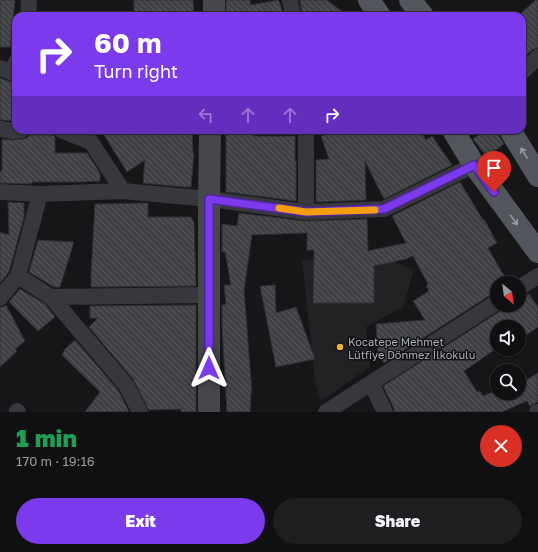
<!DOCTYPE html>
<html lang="en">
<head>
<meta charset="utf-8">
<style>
	:root { --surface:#101012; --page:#1e1e20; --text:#f1f3f6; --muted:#9c9d9f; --line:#303032; --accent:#7c3aed }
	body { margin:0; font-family:"Golos Text",sans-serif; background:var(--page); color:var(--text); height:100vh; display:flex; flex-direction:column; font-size:15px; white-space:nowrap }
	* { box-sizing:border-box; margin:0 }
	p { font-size:13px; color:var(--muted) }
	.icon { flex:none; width:22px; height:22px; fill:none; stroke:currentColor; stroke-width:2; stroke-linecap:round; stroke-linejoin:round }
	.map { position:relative; height:412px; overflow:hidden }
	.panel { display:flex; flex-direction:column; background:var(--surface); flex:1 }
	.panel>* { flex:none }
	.guide { position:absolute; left:12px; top:12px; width:514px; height:122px; border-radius:12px; box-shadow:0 1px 3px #0004,0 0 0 1px var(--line); background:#7c3aed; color:#fff; overflow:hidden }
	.needle { width:26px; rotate:151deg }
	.controls { position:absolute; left:490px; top:276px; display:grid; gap:8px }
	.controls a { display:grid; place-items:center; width:36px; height:36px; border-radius:50%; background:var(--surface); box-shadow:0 1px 3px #0004,0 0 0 1px var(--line); font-size:20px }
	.pin { position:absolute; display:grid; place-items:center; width:34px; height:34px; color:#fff; margin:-41px -17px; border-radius:50% 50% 50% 0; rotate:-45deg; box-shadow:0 0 4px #0007 }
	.pin .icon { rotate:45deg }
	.me { position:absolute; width:44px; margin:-22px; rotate:0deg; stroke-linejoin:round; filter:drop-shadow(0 0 3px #0008) }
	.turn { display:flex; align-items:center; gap:14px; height:84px; padding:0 16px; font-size:18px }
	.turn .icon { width:52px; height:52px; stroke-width:2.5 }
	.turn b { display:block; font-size:28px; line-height:34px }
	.lanes { display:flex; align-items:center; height:38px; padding:0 16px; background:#0003; justify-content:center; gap:20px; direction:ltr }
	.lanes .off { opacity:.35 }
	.round { display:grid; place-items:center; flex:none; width:42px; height:42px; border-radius:21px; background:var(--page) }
	.headline { display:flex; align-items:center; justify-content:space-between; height:68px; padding:0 16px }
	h1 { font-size:24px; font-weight:800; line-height:30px; color:#1e9e55 }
	.action { display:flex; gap:8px; margin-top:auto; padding:8px 16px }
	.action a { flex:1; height:46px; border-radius:24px; background:var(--accent); color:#fff; font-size:16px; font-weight:800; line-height:46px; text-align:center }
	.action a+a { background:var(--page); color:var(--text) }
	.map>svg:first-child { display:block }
	.built { fill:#222225 }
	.building { fill:url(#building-back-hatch); stroke:#303034 }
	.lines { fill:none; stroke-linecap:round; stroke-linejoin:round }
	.path { stroke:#3d3f44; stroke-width:2.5; stroke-dasharray:2 3; stroke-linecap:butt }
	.street { stroke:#37383d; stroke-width:16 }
	.secondary { stroke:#45474d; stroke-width:22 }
	.primary { stroke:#53555c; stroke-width:22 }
	.oneway { stroke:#979ba6 }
	.route-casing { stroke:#51269a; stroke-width:10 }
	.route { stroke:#7c3aed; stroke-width:7 }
	.slow { stroke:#f59e0b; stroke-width:7 }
	.poi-dot { fill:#f2b134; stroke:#111113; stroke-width:1.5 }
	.labels { text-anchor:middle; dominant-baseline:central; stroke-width:3; stroke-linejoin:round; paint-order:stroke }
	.poi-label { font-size:11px; fill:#a8adb8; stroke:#111113; text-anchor:start }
</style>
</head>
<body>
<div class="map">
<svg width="538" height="412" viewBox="0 0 538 412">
	<defs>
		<pattern id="building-back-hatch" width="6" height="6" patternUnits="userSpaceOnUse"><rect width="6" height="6" fill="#404145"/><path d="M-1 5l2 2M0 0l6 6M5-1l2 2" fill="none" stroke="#595a5e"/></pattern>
	</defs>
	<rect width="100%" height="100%" fill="#161618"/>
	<path class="built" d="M375 254 414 270 403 307 366 327 370 367 321 401 315 382 302 260Z"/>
	<path class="building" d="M0 0H15L10 47H0Z
		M134 0H193L194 16H134Z
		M226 0H250V5L278 0 281 6 283 16H226Z
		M300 0H327L348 16H302Z
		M536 0H538V48L532 50 522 59V12Z
		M0 78 10 82H16V121L0 120Z
		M101 130H192L193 153H194L191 187H184L143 183 145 160 127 172Z
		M226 130H254L253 136H295V161H296V201L226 192Z
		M339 130H420L426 140 432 136 452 165 384 199 365 161 366 200 316 202V160L329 159 321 136Z
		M485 130H495L504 144 487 157 473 139Z
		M30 135H53L55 137V153H87L100 173V181L80 182H32V184L0 183V171H2V139L12 140 23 139 27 138Z
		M460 182 483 220 484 219 497 243 488 248 508 283H497V293L492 294 384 363 378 354 376 324 425 320 413 301 429 291 426 286 428 284 413 256 406 259 374 266V303H313L314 250H307V233L252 235 244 290 252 393H251L250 412H227L222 327V305H226L224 285H231L225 252H222V224L237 226 239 213 305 221 367 219 368 251 406 243 392 216Z
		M8 202 24 203V217L9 272 0 283V232L9 235Z
		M144 203H148V217H191L194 223 196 286 91 287V274L95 204Z
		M38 240 74 242 60 287H54L29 272Z
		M275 285 276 313 296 307 315 359 276 367 260 286Z
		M20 289 45 304 55 317 38 331 9 302Z
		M529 294 538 307V327L519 340V327H497V348L464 371 477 392 480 391 483 396 497 390V393H519V384L538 373V402L533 404 530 406 527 401 502 412H394V408L383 386 502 310 506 305H519V301Z
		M6 305 25 341 15 349 17 351 0 367V307H3Z
		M196 305V412H181V409L149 410 133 379 89 327 98 318H90V306Z
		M75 340 118 390 129 412H85L100 392 62 355 65 349Z"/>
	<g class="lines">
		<path class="path" d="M492 158 502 152"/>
		<path class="street" d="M290 0 293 16
			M28 16 29 0
			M0 68 13 73 16 62
			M522 72 538 57
			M0 129 13 131 22 130
			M61 130 91 142 123 191
			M0 192 40 194 123 191 209 199 306 212 384 209 474 165
			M306 212V130
			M18 276 51 297 209 295
			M519 288 538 276
			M51 297 126 385 140 412
			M0 298 18 276 40 194
			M371 383 385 412
			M17 411 18 412
			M326 412 497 302
			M537 412H538"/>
		<path class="secondary" d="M214 16V0
			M209 412V199L210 130"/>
		<path class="primary" d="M369 0 380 16
			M410 0 423 16
			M453 130 474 165 538 252
			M510 130 538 176"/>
	</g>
	<defs><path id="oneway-shaft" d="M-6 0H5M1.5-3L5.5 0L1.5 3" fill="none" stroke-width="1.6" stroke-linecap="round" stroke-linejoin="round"/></defs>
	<g class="oneway">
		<use href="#oneway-shaft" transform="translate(524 153) rotate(-121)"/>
		<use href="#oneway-shaft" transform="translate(514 220) rotate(54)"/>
	</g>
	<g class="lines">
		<defs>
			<path id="route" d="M209 368V199L306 212 384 209 474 165 494 192"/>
		</defs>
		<use href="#route" class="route-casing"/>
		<use href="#route" class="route"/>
		<path class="slow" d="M279 208 306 212 375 210"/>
	</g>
	<circle class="poi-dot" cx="340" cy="347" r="4"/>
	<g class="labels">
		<g class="poi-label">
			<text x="348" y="341">Kocatepe Mehmet<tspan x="348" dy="13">Lütfiye Dönmez İlkokulu</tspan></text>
		</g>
	</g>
</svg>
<div class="controls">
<a><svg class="needle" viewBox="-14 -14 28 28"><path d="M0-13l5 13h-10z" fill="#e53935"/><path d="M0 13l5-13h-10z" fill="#9c9d9f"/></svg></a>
<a><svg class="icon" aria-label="sound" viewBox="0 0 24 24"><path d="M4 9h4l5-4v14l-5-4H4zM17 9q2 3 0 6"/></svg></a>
<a><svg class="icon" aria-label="search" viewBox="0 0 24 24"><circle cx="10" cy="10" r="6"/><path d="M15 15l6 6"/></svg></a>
</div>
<div class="pin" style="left:494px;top:192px;background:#d93025"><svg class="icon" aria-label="arrive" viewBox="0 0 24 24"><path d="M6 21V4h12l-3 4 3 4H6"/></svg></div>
<svg class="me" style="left:209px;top:368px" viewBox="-20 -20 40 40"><path d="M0-17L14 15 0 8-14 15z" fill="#7c3aed" stroke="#fff" stroke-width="4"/></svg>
<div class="guide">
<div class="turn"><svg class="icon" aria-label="right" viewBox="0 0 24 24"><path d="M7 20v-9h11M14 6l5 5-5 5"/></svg><div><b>60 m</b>Turn right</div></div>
<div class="lanes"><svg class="icon off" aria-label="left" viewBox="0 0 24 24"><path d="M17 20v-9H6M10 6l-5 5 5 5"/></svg><svg class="icon off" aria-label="ahead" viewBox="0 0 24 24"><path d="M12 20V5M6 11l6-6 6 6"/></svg><svg class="icon off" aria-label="ahead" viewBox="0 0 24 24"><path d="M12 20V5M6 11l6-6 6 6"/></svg><svg class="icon" aria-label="right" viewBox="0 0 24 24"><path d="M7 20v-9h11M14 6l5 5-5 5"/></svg></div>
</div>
</div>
<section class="panel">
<div class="headline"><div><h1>1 min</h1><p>170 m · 19:16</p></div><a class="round" style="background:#d93025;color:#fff"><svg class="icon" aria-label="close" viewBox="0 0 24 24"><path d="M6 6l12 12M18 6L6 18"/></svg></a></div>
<div class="action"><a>Exit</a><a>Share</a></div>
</section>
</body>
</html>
